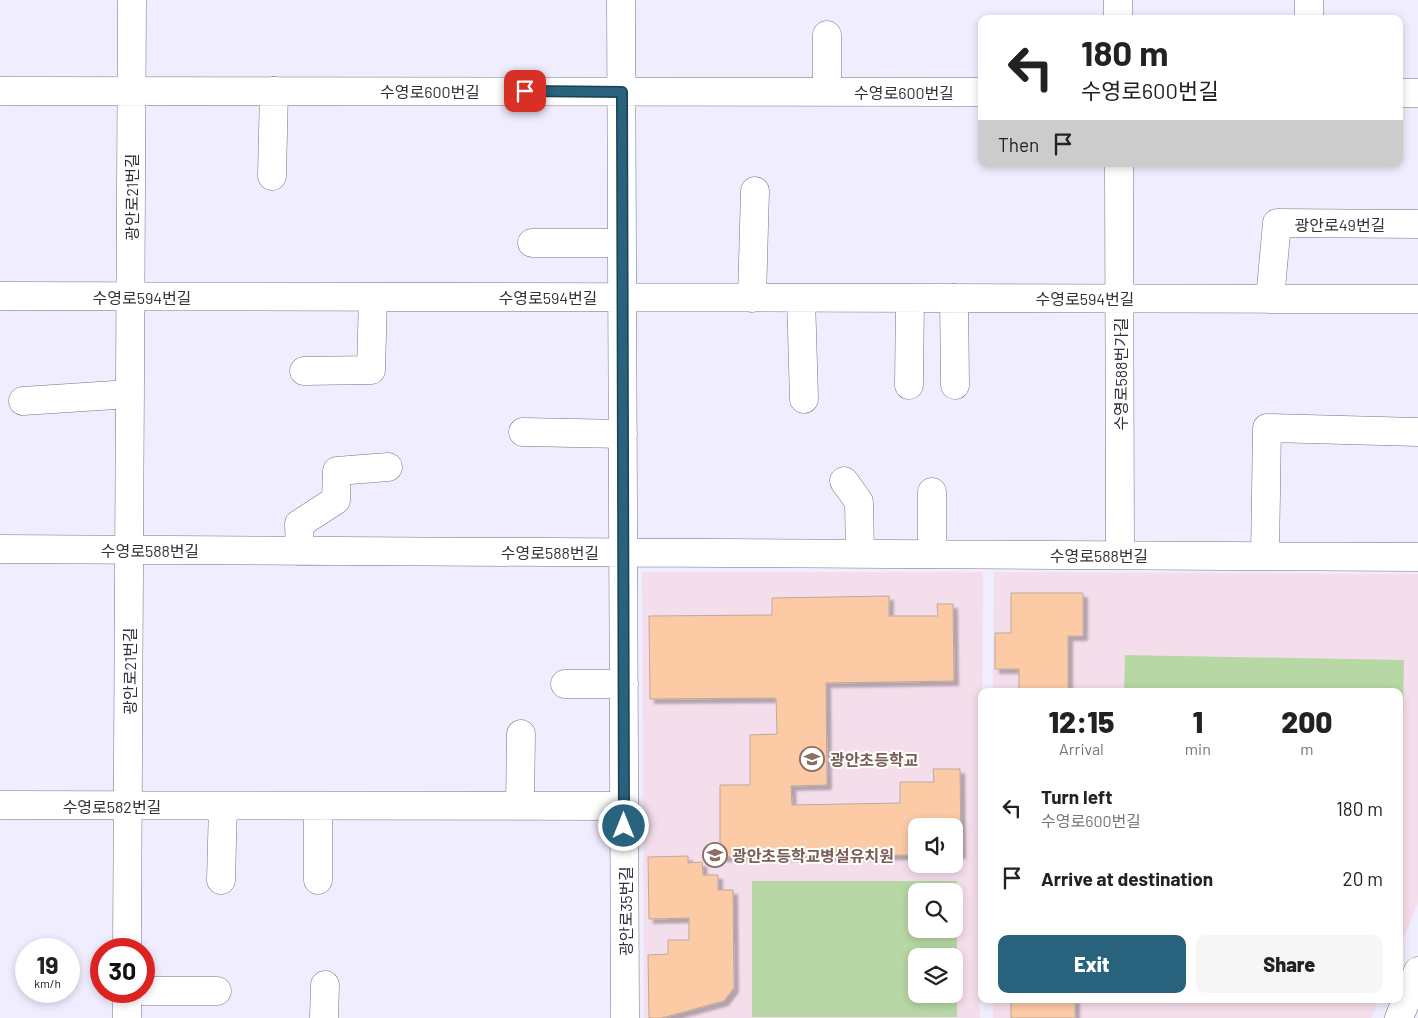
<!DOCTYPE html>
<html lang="en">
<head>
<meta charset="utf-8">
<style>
	:root { --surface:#fff; --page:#f6f6f6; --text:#222; --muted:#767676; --accent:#29627c }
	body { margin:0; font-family:Barlow,"Noto Sans KR",sans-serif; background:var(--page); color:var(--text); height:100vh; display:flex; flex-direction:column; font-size:19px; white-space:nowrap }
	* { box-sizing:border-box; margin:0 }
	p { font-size:16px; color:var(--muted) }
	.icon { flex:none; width:28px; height:28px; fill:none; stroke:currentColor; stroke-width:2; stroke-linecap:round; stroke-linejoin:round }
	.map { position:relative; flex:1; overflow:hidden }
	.details { position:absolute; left:978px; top:688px; width:425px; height:315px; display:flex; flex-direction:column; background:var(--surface); border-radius:10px; box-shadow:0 2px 8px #0003 }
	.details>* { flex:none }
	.banner { position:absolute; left:978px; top:15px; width:425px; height:152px; border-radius:10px; box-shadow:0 2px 8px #0003; background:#fff; color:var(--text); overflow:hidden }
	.fabs { position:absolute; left:908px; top:818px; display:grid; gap:10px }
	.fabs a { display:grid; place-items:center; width:55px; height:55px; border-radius:10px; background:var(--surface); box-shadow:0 2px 8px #0003; font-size:25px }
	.speed { position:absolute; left:15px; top:938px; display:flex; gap:10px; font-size:25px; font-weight:700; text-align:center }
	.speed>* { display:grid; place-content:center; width:65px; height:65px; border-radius:50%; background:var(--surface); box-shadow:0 2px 8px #0003; line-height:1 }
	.speed small { font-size:12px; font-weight:400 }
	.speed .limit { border:8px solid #d22; background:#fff; color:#111 }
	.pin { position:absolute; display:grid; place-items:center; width:42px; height:42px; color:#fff; margin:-21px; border-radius:10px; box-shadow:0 2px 8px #0006 }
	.me { position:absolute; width:55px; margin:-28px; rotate:0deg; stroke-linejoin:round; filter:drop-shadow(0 0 4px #0008) }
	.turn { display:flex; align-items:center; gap:18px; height:105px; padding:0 20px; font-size:22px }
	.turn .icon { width:65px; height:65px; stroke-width:2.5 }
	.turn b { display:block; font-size:35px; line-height:42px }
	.then { display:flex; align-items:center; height:48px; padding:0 20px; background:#0003; gap:10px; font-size:19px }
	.eta { display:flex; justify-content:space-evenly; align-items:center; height:85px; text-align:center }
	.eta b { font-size:30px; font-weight:800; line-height:35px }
	.cta { display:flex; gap:10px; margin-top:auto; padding:10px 20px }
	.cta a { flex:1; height:58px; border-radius:10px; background:var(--accent); color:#fff; font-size:20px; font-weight:800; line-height:58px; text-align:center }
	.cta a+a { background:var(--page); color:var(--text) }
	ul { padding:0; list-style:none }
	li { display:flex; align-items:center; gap:15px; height:70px; padding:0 20px }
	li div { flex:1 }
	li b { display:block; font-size:19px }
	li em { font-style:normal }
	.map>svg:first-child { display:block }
	.education { fill:#f5deeb; fill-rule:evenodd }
	.green { fill:#b7d8a5; fill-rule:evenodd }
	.building { fill:#fccba6; stroke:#bba99b; filter:url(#shadow) }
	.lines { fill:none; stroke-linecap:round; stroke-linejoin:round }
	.minor-casing { stroke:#757385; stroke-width:29 }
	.minor { stroke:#fff; stroke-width:28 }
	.route-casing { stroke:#1b4051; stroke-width:12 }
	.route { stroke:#29627c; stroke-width:9 }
	.labels { text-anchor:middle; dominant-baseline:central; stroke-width:4; stroke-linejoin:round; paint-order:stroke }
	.street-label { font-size:16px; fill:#323139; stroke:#fff }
	.education-label { font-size:16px; font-weight:bold; fill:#785e54; stroke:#fff; text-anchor:start }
</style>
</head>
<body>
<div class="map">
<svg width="1418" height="1018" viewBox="0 0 1418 1018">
	<defs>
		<filter id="shadow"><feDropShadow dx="4.5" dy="4.5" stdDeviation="1" flood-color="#0004"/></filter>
	</defs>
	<rect width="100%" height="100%" fill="#efedfe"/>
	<path class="education" d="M642 572H983L980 1018H644ZM916 826H954V864H916ZM916 891H954V929H916ZM916 956H954V994H916Z
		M994 572 1418 574V903L1399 950V691H993Z
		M993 999H1379L1371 1018H993Z"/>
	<path class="green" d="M1125 655 1404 660 1401 829H1399V691H1124Z
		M752 881H957V1017H752ZM916 891H954V929H916ZM916 956H954V994H916Z"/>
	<path class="building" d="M1011 593H1083V636H1068V691H1019V669H995V633H1011Z
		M889 596V616H938L937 604H953L954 681 826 683 827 785 791 786 792 805 900 803V782H934L933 769H960L961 854H954V826H916V855L720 857V785H750V735L777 734 776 698 650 699 649 616 772 615V598Z
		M688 856V863L702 862 703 875H718V890H733L734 988 724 1001 662 1018H649L648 955 668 954V940H689V918L649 919 648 857Z
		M1011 999H1075V1018H1011Z"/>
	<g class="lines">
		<defs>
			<path id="minor" d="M621 0 625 1018
				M1118 0V19
				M1309 0V19
				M0 91 981 92
				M827 92V35
				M1399 93H1418
				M1119 164 1120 555
				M272 176 274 91
				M532 243H622
				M0 296 1418 299
				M752 298 755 191
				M801 298 804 399
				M954 298 955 385
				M1270 299 1277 223 1418 224
				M304 371 371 370 373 297
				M909 385 910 298
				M23 401 130 394
				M523 432 623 434
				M844 481 859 502 860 554
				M932 492V554
				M0 549 1418 557
				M300 551 299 524 336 500 337 471 388 467
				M1265 556 1267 428 1418 432
				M565 684H624
				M0 805 624 806
				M520 806 521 734
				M221 880 223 806
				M318 880V806
				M127 949 132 0
				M144 991H217
				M127 1018V991
				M324 1018 325 985
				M1399 1018 1418 971"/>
		</defs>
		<use href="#minor" class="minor-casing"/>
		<use href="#minor" class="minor"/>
	</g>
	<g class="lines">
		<defs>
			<path id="route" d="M525 91 622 92 624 826"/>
		</defs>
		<use href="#route" class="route-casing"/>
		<use href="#route" class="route"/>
	</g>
	<defs>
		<symbol id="school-ring" viewBox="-11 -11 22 22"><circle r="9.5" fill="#fff" stroke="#8d6e63" stroke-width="1.5"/><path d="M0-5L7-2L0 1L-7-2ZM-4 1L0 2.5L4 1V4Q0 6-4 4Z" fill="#8d6e63"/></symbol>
	</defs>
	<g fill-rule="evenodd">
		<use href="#school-ring" x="798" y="745" width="28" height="28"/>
		<use href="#school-ring" x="701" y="841" width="28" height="28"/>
	</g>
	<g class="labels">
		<g class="street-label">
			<text x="430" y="91">수영로600번길</text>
			<text x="904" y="92">수영로600번길</text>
			<text transform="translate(131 197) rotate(-90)">광안로21번길</text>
			<text x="1340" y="224">광안로49번길</text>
			<text x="142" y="297">수영로594번길</text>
			<text x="548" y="297">수영로594번길</text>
			<text x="1085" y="298">수영로594번길</text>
			<text transform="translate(1120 374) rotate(-90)">수영로588번가길</text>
			<text x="150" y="550">수영로588번길</text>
			<text x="550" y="552">수영로588번길</text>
			<text x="1099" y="555">수영로588번길</text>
			<text transform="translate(129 671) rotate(-90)">광안로21번길</text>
			<text x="112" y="806">수영로582번길</text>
			<text transform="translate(625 911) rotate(-90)">광안로35번길</text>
		</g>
		<g class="education-label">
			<text x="830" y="759">광안초등학교</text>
			<text x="732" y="855">광안초등학교병설유치원</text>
		</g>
	</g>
</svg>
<div class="fabs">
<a><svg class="icon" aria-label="sound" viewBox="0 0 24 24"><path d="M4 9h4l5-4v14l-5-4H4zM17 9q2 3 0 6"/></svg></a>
<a><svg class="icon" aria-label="search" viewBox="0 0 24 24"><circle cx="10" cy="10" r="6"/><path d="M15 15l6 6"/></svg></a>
<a><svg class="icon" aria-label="layers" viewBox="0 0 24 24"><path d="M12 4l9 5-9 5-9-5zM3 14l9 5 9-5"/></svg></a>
</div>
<div class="speed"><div>19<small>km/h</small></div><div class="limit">30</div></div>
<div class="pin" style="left:525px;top:91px;background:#d93025"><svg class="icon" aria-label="arrive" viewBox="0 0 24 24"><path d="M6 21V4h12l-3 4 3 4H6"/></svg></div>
<svg class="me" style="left:624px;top:826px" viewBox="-20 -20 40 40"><circle r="17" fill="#29627c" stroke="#fff" stroke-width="3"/><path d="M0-11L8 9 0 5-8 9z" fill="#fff"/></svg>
<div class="banner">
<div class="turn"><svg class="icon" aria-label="left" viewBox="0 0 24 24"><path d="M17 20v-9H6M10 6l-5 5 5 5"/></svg><div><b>180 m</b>수영로600번길</div></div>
<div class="then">Then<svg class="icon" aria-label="arrive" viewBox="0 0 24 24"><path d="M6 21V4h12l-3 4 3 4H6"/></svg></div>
</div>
<section class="details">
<div class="eta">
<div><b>12:15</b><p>Arrival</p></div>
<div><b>1</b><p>min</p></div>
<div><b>200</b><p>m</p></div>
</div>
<ul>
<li><svg class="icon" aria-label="left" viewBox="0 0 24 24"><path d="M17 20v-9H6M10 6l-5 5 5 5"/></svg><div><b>Turn left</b><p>수영로600번길</p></div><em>180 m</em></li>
<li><svg class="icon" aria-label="arrive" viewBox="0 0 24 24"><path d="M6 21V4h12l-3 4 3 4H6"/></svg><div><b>Arrive at destination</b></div><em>20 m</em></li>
</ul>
<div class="cta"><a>Exit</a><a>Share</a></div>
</section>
</div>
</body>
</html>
